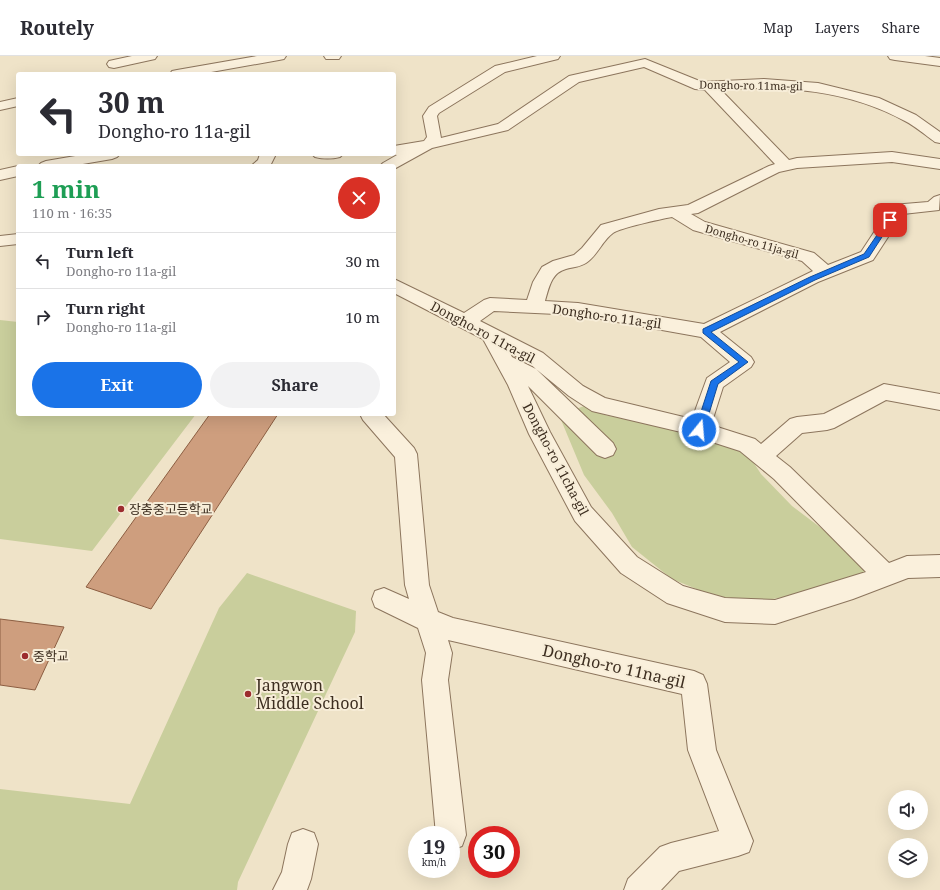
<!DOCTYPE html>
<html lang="en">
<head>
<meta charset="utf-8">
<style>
	:root { --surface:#fff; --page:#f2f2f3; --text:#2b2b33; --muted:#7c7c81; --line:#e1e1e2; --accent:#1a73e8 }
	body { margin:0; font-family:"Noto Serif","Noto Sans KR",serif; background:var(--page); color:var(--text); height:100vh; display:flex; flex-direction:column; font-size:15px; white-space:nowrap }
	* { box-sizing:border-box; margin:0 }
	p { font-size:13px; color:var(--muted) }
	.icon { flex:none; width:22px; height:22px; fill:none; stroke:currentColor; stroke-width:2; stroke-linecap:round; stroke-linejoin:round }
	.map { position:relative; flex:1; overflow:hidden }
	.sheet { position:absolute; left:16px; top:108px; width:380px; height:252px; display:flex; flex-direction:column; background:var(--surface); border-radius:4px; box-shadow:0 4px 16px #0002 }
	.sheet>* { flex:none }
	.hud { position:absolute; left:16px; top:16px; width:380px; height:84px; border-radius:4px; box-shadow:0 4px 16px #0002; background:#fff; color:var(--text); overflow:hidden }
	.tools { position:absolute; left:888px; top:734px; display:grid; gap:8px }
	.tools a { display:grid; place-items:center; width:40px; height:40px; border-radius:50%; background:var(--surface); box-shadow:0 4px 16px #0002; font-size:20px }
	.speed { position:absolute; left:408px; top:770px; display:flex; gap:8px; font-size:20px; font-weight:700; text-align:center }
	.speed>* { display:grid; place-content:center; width:52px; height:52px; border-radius:50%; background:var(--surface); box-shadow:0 4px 16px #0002; line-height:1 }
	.speed small { font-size:10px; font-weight:400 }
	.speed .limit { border:6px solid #d22; background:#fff; color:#111 }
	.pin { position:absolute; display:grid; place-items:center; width:34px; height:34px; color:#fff; margin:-17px; border-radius:8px; box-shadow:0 2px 6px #0006 }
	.me { position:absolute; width:44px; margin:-22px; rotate:17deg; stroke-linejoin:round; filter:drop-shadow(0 0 3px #0008) }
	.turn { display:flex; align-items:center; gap:14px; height:84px; padding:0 16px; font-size:18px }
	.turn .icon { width:52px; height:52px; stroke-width:2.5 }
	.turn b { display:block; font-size:28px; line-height:34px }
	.round { display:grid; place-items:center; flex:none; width:42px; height:42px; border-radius:21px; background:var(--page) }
	.summary { display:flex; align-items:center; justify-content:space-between; height:68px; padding:0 16px }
	h1 { font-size:24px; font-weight:700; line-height:30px; color:#1e9e55 }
	.primary-button { display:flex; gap:8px; margin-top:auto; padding:8px 16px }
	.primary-button a { flex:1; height:46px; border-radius:24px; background:var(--accent); color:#fff; font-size:16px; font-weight:700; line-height:46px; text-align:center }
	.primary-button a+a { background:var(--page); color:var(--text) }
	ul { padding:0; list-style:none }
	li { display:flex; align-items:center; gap:12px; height:56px; padding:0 16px; border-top:1px solid var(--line) }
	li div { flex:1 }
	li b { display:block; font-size:15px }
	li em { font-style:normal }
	header { display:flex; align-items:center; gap:24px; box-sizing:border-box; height:56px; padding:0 20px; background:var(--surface); border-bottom:1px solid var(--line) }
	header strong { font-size:19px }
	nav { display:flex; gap:22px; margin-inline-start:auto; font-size:14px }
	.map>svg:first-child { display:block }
	.green { fill:#c9ce9c }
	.building { fill:#ce9e7e; stroke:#8c5e42 }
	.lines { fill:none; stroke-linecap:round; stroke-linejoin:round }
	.minor-casing { stroke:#8c755d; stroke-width:2 }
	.minor { fill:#faf0dc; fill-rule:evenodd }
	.route { fill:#1a73e8; stroke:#114b97 }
	.poi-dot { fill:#9c2c2e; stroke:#f7edd8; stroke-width:1.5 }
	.labels { text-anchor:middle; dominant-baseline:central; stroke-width:4; stroke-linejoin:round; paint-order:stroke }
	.far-street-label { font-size:11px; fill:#3d2e20; stroke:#f7edd8 }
	.street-label { font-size:13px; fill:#3d2e20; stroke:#f7edd8 }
	.poi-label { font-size:13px; fill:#3d2e20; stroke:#f7edd8; text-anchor:start }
	.near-street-label { font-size:16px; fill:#3d2e20; stroke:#f7edd8 }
	.near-poi-label { font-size:16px; fill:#3d2e20; stroke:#f7edd8; text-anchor:start }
</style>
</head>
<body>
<header>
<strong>Routely</strong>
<nav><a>Map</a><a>Layers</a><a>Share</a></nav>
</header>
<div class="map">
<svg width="940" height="834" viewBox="0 0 940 834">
	<rect width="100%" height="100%" fill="#efe3c8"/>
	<path class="green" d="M0 264 18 266V358H196L92 495 0 483Z
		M587 349 605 359 675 373 746 395 761 418 792 450 837 484 867 517 805 537 767 544 721 543 672 523 632 491 612 457 584 419 559 359Z
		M247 517 356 555 355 576 238 826 237 834H0V733L130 748 219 552Z"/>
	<path class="building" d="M210 358H278L151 553 86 531Z
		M0 563 64 571 35 634 0 629Z"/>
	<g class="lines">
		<defs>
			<path id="minor" d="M132 0H157L155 3 114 12 109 11 107 8 109 5Z
				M257 0H286L284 3 279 4 200 18H170L172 15 177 14Z
				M324 0H341L339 3H326Z
				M537 0H560L558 3 505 16 439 57 437 60 441 82 498 68 569 20 645 3 702 26 764 23 818 27 879 42 916 59 940 76V87L935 86C925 79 915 70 905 65 846 33 785 30 720 33L789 104 797 102 892 96 940 103V113L892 106 797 112 779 116 698 157 691 158 705 166 814 197 828 209 861 196 892 149 928 146 934 141 940 139 939 154 903 158 873 204 818 226 720 276 751 301 754 306 751 311 723 331 711 369 755 383 761 388 790 363 797 361 824 358 884 328 940 338V354L886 344 834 372 827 374 802 377 776 400 790 411 889 507 907 500 940 499V521L908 522 853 543 775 568 725 566 667 547 621 517 575 465 529 378 508 329 483 283 394 237V223L464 257 484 244 490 242 527 244 533 226 542 211 553 205 574 199 582 192 601 169 659 153 688 149 769 110 775 108 705 34 695 33 644 11 579 26 508 74 432 92 394 113V110H380L383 107 397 99 389 98H394V90L424 85 427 81 423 60 429 51 495 10ZM672 161 693 174 802 205 813 215 704 268 578 247 545 245C549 232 551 217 566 213 573 211 580 211 586 207 598 199 602 185 613 177 620 172 661 163 672 161ZM494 255 578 259 701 281 730 306 707 322 692 363 605 342 583 330 543 297 480 265ZM510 297 529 307 536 313 512 301ZM536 313 569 340 592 355 681 376 740 395 774 423 866 516 775 544 725 542 683 530 637 501 591 451 550 376 528 330 597 399 605 402 613 399 616 393 613 387Z
				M888 0H925L940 2V10L895 4 890 3Z
				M18 42V50L0 54V46Z
				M87 98H120L117 101 112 103 71 110H38L41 107 46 105Z
				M260 98H276L270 110H251L258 104Z
				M312 98H343L340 101C332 103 323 103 315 101Z
				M18 110V120L0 124V114Z
				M18 178V188L0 190V180Z
				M360 358H383L414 392 417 398 429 529 438 556 453 562 694 615 703 619 707 628 716 694 753 785 749 796 738 800 679 815 661 834H624L628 823 660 791 671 787 719 775 688 694 682 638 448 584 452 597 448 624 466 779 462 790 451 794V779H436L422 624 426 597 418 572 375 551 372 543 375 535 384 532 409 543 405 529 395 401 363 364Z
				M303 773 314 777 318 788 311 823 307 834H273L282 816 288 788 292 777Z"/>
		</defs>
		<use href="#minor" class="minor-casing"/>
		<use href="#minor" class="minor"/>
	</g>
	<path class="route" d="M890 162 893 164 869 201 815 224 711 276 748 306 718 328 704 374 702 376H696L695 374 711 325 739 306 703 277V273L810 221 864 198 888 163Z"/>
	<g class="poi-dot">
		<circle cx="121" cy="453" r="4"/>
		<circle cx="25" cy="600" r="4"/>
		<circle cx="248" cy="638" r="4"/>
	</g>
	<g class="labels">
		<g class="far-street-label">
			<text transform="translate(751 29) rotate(1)">Dongho-ro 11ma-gil</text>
			<text transform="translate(752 185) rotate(16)">Dongho-ro 11ja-gil</text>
		</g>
		<g class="street-label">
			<text transform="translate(607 260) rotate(8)">Dongho-ro 11a-gil</text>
			<text transform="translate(483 276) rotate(28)">Dongho-ro 11ra-gil</text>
			<text transform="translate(556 403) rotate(62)">Dongho-ro 11cha-gil</text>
		</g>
		<g class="poi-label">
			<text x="129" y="453">장충중고등학교</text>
			<text x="33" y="600">중학교</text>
		</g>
		<g class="near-street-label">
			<text transform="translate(614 610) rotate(13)">Dongho-ro 11na-gil</text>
		</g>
		<g class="near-poi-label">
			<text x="256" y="629">Jangwon<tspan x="256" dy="18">Middle School</tspan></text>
		</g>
	</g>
</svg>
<div class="tools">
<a><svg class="icon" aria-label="sound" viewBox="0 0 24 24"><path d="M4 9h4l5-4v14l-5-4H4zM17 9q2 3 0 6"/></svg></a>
<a><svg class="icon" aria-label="layers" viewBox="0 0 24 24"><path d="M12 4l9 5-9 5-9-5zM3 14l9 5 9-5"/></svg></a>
</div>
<div class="speed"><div>19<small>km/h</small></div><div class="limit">30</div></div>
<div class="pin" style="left:890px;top:164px;background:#d93025"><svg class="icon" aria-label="arrive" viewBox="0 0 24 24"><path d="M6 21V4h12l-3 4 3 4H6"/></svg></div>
<svg class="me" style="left:699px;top:374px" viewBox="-20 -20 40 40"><circle r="17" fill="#1a73e8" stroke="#fff" stroke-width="3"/><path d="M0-11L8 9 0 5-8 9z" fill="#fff"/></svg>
<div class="hud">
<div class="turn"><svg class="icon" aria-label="left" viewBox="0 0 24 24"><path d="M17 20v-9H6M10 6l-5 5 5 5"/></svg><div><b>30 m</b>Dongho-ro 11a-gil</div></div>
</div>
<section class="sheet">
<div class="summary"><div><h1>1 min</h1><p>110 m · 16:35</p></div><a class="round" style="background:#d93025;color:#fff"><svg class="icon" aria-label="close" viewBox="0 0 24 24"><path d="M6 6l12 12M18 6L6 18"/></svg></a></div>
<ul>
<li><svg class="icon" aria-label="left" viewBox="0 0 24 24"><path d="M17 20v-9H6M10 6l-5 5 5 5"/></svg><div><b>Turn left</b><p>Dongho-ro 11a-gil</p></div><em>30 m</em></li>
<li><svg class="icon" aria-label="right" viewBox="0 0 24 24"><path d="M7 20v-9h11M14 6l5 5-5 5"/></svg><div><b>Turn right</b><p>Dongho-ro 11a-gil</p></div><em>10 m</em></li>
</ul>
<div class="primary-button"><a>Exit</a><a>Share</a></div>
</section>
</div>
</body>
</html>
